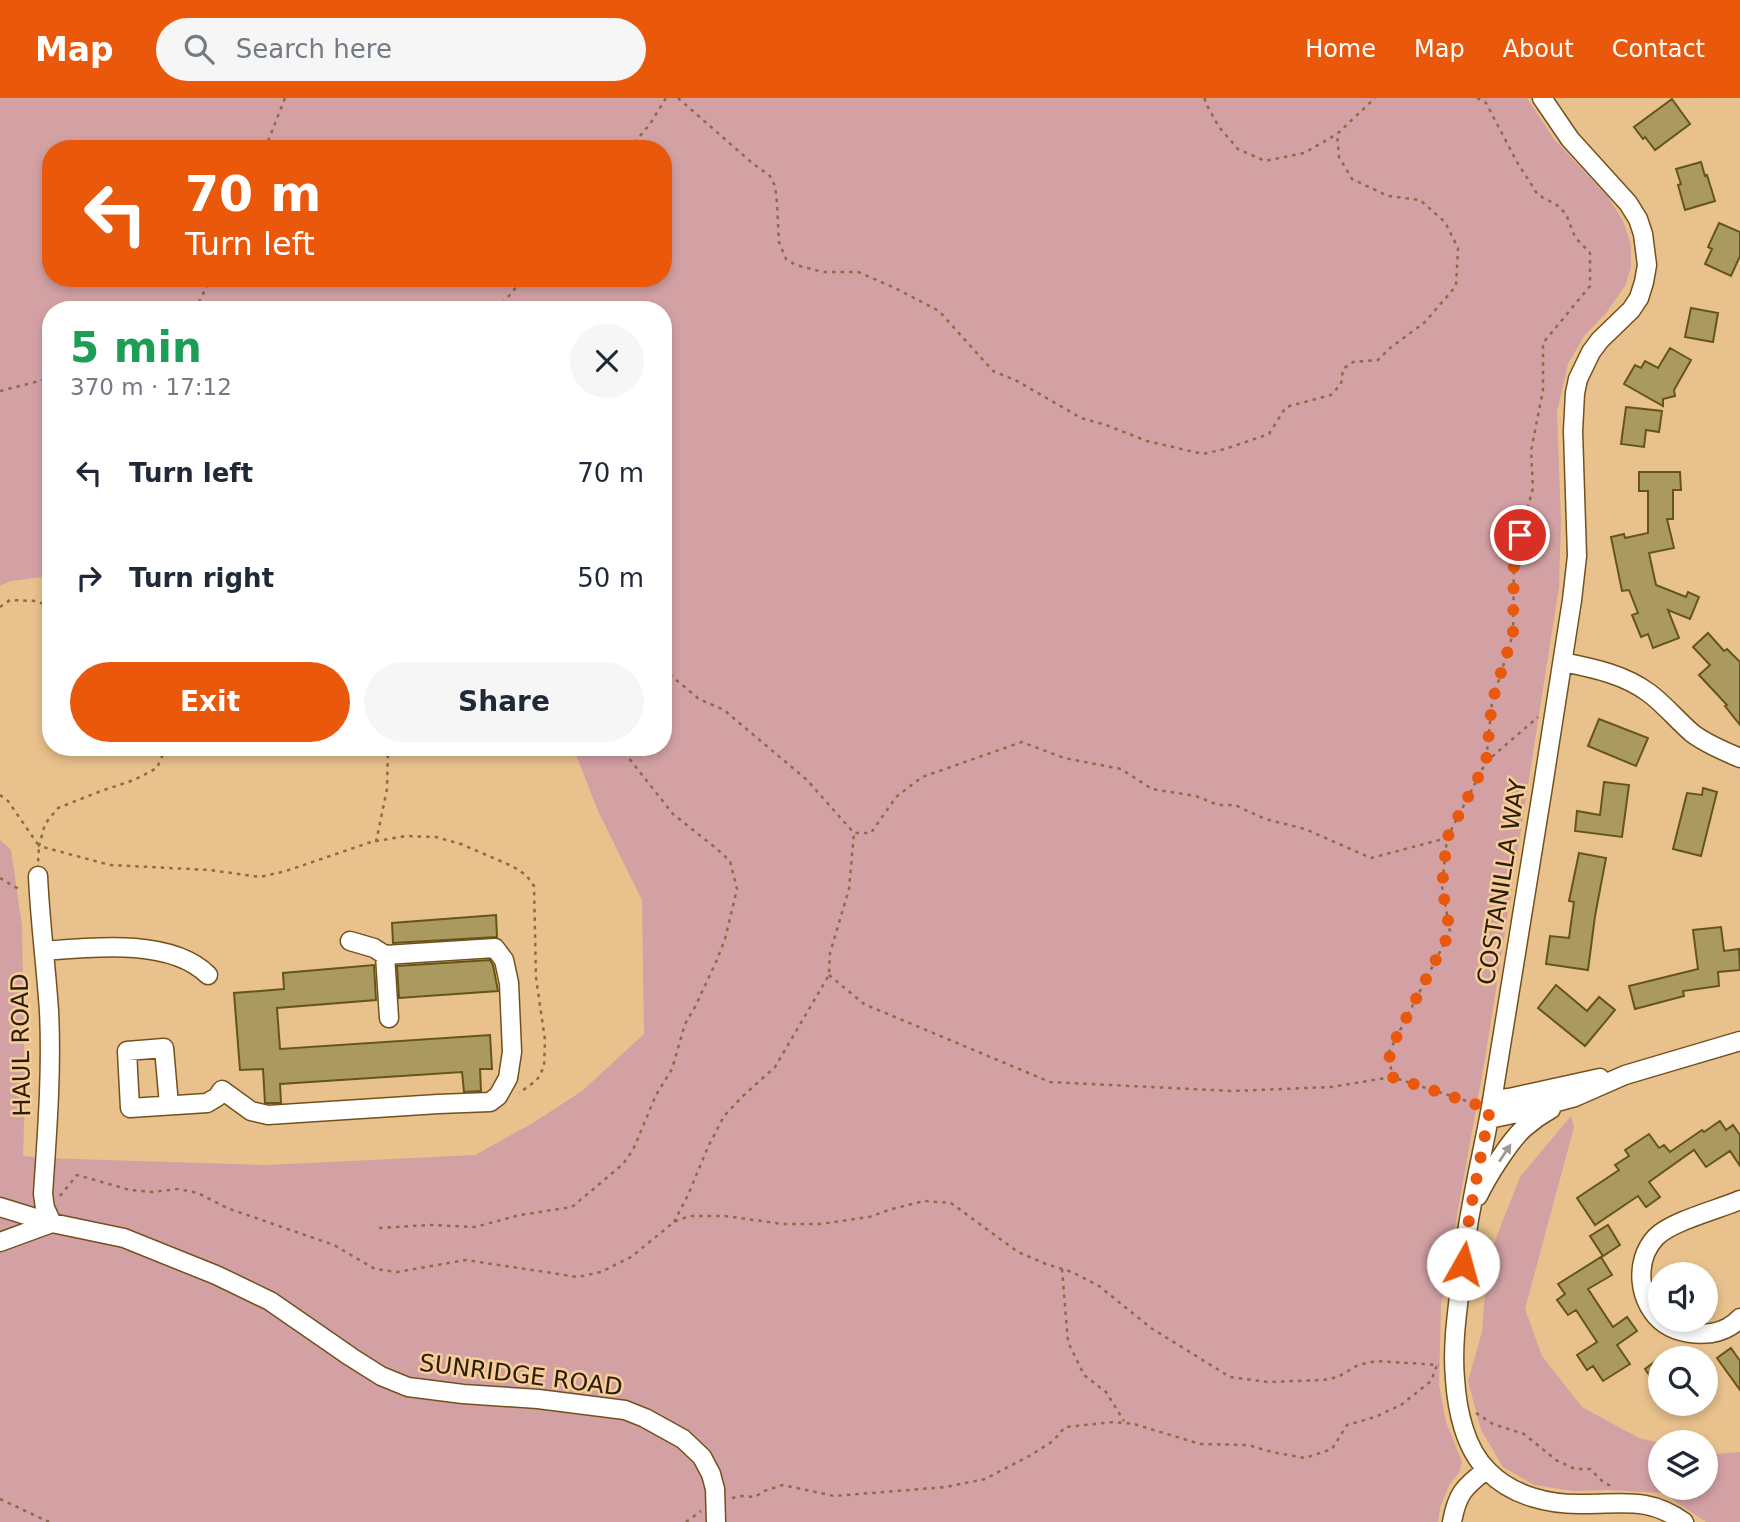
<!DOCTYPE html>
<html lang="en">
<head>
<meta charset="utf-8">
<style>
	:root { --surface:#fff; --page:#f6f6f7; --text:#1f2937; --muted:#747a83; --accent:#ea580c }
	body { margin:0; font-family:"DejaVu Sans",sans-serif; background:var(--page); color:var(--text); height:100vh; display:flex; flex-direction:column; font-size:26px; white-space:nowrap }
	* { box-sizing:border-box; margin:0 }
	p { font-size:23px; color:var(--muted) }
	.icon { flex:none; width:38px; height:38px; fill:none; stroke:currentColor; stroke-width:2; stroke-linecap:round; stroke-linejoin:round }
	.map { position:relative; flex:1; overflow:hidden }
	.drawer { position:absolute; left:42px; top:203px; width:630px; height:455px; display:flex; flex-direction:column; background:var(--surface); border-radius:28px; box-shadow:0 4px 10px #0003 }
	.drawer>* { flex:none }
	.hud { position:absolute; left:42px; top:42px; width:630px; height:147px; border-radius:28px; box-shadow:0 4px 10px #0003; background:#ea580c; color:#fff; overflow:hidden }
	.buttons { position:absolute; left:1648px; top:1164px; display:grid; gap:14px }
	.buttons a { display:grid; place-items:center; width:70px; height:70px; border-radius:50%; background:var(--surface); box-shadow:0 4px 10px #0003; font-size:35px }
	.pin { position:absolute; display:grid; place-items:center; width:60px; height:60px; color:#fff; margin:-30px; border:4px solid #fff; border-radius:50%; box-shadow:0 2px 7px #0007 }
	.me { position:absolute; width:77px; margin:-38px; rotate:7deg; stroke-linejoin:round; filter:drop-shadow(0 0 5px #0008) }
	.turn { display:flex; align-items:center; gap:24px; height:147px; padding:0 28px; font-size:32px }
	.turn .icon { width:91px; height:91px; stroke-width:2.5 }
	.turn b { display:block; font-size:49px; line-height:60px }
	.round { display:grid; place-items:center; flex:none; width:74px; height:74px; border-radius:37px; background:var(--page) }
	.head { display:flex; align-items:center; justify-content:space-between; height:119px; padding:0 28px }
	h1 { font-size:42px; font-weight:700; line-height:52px; color:#1e9e55 }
	.button { display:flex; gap:14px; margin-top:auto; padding:14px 28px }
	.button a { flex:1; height:80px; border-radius:42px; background:var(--accent); color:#fff; font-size:28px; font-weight:700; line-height:80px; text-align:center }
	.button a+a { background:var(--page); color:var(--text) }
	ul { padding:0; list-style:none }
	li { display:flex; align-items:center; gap:21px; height:105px; padding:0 28px }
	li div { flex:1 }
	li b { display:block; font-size:26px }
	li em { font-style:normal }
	header { display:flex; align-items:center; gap:42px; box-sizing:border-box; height:98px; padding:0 35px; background:var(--accent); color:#fff }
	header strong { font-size:33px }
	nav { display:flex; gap:38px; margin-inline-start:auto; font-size:24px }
	.search { width:490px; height:63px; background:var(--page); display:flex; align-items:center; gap:18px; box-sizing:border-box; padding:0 24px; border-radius:38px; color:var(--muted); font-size:26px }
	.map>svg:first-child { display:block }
	.green { fill:#d3a1a4; fill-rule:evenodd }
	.building { fill:#aa9a5f; stroke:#655618; stroke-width:2 }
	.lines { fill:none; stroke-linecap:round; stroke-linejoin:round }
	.minor-casing { stroke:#73511d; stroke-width:21 }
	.path { stroke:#876d48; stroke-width:2.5; stroke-dasharray:3.5 5; stroke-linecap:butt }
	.minor { stroke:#fff; stroke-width:18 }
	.oneway { fill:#a09990 }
	.route { stroke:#ea580c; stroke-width:12; stroke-dasharray:0 21.6 }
	.labels { text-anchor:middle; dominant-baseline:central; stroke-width:5; stroke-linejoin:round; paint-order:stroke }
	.street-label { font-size:24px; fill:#2c1d08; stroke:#f5ce99 }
</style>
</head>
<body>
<header>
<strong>Map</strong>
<div class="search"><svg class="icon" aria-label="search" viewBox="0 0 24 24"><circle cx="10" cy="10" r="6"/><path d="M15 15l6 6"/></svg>Search here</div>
<nav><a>Home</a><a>Map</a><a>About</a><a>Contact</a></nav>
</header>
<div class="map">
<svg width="1740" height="1424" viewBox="0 0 1740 1424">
	<rect width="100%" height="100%" fill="#e8c18c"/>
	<path class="green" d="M0 0H1527L1554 41 1608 99 1623 123 1631 147V169L1625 188 1606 215 1584 238 1568 266 1557 314 1561 423 1559 489 1486 955 1441 1207 1439 1287 1446 1324 1462 1364 1459 1375 1449 1387 1440 1410 1438 1424H0V742L11 752 22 828 25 994 23 1058 43 1060 266 1067 475 1057 533 1025 582 993 644 936 642 802 598 713 573 649H663V212H51V478L10 483 0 488ZM51 51H663V180H51Z
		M1571 1018 1574 1029 1525 1211 1542 1258 1582 1309 1639 1340 1661 1345V1390H1706V1354L1714 1356 1740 1354V1424H1706L1663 1395 1608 1392 1573 1393 1534 1387 1503 1369 1481 1332 1468 1283 1482 1234 1485 1194 1493 1148 1520 1079Z"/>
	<path class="building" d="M1672 1 1690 26 1655 52 1645 39 1643 41 1634 29Z
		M1701 64 1705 78 1707 77 1715 103 1685 112 1678 87 1681 86 1676 71Z
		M1719 125 1740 134V158L1731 178 1705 166 1712 151 1708 149Z
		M1691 210 1718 215 1713 244 1685 239Z
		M1670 250 1691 262 1674 292 1675 298 1663 301V308L1624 286 1635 267 1641 270 1645 263 1658 270Z
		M1626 309 1662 313 1659 334 1646 332 1644 349 1621 346Z
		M1639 374H1680L1681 392H1673V421H1667L1674 450 1649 455 1656 487 1686 499 1688 494 1699 499 1690 521 1668 512 1679 540 1653 550 1648 536 1641 539 1632 517 1638 515 1629 492 1622 493 1611 439 1624 436 1625 440 1648 435V393H1639Z
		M1708 535 1724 553 1727 551 1740 564V627L1725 608 1727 607 1699 577 1710 567 1693 549Z
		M1599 621 1648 640 1636 668 1588 648Z
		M1604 684 1629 687 1622 739 1575 733 1577 713 1600 717Z
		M1703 690 1717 694 1701 758 1673 751 1687 695 1702 697Z
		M1579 755 1606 760 1595 818 1588 872 1546 866 1550 838 1569 840 1574 804 1569 803Z
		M496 817 497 839 393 845 392 825Z
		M1721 829 1724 853 1739 851 1740 872 1718 874 1719 888 1683 893 1684 898 1635 911 1629 888 1698 871 1693 832Z
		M490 862 493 867 498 893 399 900 397 868Z
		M374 867 376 902 277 910 280 951 490 937 492 971H480L481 993 464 994 462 974 280 986 281 1005H265L263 971 240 972 234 895 284 891 283 875Z
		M1556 887 1587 913 1599 899 1615 912 1585 948 1538 910Z
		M1720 1023 1726 1032 1733 1027 1740 1037V1068L1730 1053 1706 1069 1694 1052 1649 1084 1660 1099 1646 1109 1638 1098 1595 1127 1577 1100 1619 1072 1615 1067 1629 1058 1625 1052 1649 1036 1659 1050 1664 1047 1670 1054 1702 1032 1704 1034Z
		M1608 1127 1620 1147 1603 1158 1590 1138Z
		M1601 1159 1612 1177 1588 1191 1613 1229 1627 1219 1637 1233 1617 1247 1630 1266 1603 1283 1593 1268 1587 1272 1577 1257 1597 1244 1576 1212 1568 1217 1557 1202 1565 1196 1558 1186Z
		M1731 1250 1740 1263V1292L1717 1260Z
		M1661 1259V1294L1645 1271Z"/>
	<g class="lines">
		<defs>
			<path id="minor" d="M1542 0 1570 41 1628 105 1638 121 1643 136 1647 167 1644 184 1639 200 1631 212 1600 242 1591 254 1578 281 1575 295 1573 333 1577 458 1572 502C1546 669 1520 837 1492 1003 1486 1039 1477 1075 1471 1111 1466 1135 1464 1159 1461 1182 1457 1215 1452 1249 1455 1281 1457 1312 1465 1351 1488 1373 1512 1398 1550 1407 1584 1406 1624 1406 1649 1399 1684 1424
				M1563 564C1592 570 1624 576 1649 595 1664 606 1677 622 1692 635 1706 646 1724 653 1740 660
				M38 778C40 823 46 868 49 913 52 974 47 1036 43 1096L45 1110 52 1125
				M44 853C92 849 171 840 208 877
				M385 857 389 920
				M1492 1002 1509 1000 1600 980
				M169 1007 164 950 127 953 130 1010 207 1005 217 999 222 992 251 1013 268 1017 438 1006 490 1004 498 998 508 980 512 954 509 885 504 862 495 850 385 857 374 850 350 843
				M1489 1021 1513 1016 1575 999 1625 977 1740 943
				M1478 1098C1487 1079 1509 1044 1524 1030 1532 1023 1542 1016 1551 1011
				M1740 1102C1717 1112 1672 1123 1656 1139 1633 1163 1638 1207 1665 1226 1678 1235 1697 1237 1712 1235 1723 1233 1732 1229 1740 1220
				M0 1109 52 1125 124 1140 216 1177 270 1203 351 1259 381 1278 408 1289 463 1296 538 1301 625 1312 645 1320 683 1341 702 1359 711 1376 715 1391 716 1424
				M0 1144 52 1125
				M1452 1424C1457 1396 1464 1389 1486 1372"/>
		</defs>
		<use href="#minor" class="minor-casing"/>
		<path class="path" d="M678 0 751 64 770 78 775 88 777 105 779 144 786 161 796 167 823 174H858L895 190 939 213 993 273 1017 283 1081 320 1106 327 1147 343 1203 356 1225 351 1269 336 1286 309 1331 297 1341 286 1343 271 1353 264 1378 262 1390 250 1425 224 1456 188 1458 150 1445 124 1420 102 1388 98 1352 81 1339 59 1337 36
			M1205 0V4L1219 29 1238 51 1265 63 1304 55 1337 36 1375 0
			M1477 0 1486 5 1517 64 1538 97 1557 107 1566 116 1575 139 1590 155V188L1543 245V292L1531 353 1533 390 1514 461 1513 536 1492 604 1486 664
			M265 51 285 0
			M629 51 650 26 666 0
			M195 212 211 180
			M497 212 524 180
			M0 293 51 280
			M0 509 10 502 36 503 51 509
			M663 571 699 601 724 612 807 682 854 735H871L896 699 922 679 1022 644 1064 660 1121 671 1152 691 1196 698 1218 707H1235L1265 721 1305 731 1371 760 1447 740 1442 788 1450 834 1389 954 1392 979 1476 1006
			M166 649 157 670 134 682 101 693 58 710 45 726 39 748 110 767 210 772 260 779 286 773 371 744 406 738 436 739 461 746 512 768 526 777 534 788 536 880 545 942 544 969 537 982 519 995
			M0 697 8 703 39 748 38 764
			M1447 740 1486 664 1538 619
			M376 744 387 691 388 649
			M0 780 22 793
			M829 877 864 906 1050 984 1233 993 1331 989 1392 979
			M60 1098 77 1077 130 1092 152 1094 178 1091 198 1095 227 1110 334 1147 375 1171 397 1174 466 1162 578 1179 601 1174 631 1159 674 1124 689 1118H725L783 1126H820L869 1119 892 1111 924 1103 951 1105 1018 1154 1046 1166 1072 1174 1099 1188 1151 1230 1230 1279 1268 1284 1323 1282 1338 1279 1358 1267 1376 1263 1439 1267
			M674 1124 688 1097 708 1049 724 1018 743 998 775 969 829 877 830 855 849 791 854 735
			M379 1130 431 1127 475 1129 520 1117 572 1109 623 1066 633 1052 656 997 672 971 685 926 695 909 716 864 725 841 737 791 730 763 717 751 673 716 620 649
			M1062 1171 1068 1244 1084 1277 1106 1294 1124 1323
			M1476 1315 1493 1326 1524 1336 1556 1362 1575 1371H1590L1604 1385 1612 1388
			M732 1400 741 1398 755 1399 764 1393 783 1387 834 1398 946 1389 985 1381 1031 1357 1053 1343 1065 1329 1114 1324 1134 1326 1200 1346 1248 1347 1272 1354 1305 1360 1332 1351 1347 1327 1375 1319 1401 1307 1431 1283 1437 1267
			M0 1401 49 1424
			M686 1424 701 1413"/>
		<use href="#minor" class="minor"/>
	</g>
	<defs><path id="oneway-solid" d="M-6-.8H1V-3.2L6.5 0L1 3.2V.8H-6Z" transform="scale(1.75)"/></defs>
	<use class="oneway" href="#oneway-solid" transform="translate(1505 1055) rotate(-56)"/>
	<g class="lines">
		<path class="route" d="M1463 1166 1470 1114 1490 1011 1392 979 1389 954 1450 834 1442 788 1447 740 1486 664 1492 604 1513 536 1514 461 1520 437"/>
	</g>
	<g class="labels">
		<g class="street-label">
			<text transform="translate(1502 784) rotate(-81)">COSTANILLA WAY</text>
			<text transform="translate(21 947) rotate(-91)">HAUL ROAD</text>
			<text transform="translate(521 1277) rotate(7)">SUNRIDGE ROAD</text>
		</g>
	</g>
</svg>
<div class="buttons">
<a><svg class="icon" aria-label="sound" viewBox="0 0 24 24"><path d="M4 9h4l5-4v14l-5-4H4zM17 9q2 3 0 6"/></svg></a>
<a><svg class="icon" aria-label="search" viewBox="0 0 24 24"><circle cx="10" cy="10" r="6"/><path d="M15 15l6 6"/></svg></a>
<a><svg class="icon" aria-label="layers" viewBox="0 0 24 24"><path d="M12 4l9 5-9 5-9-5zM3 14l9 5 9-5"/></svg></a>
</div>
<div class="pin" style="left:1520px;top:437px;background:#d93025"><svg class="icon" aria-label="arrive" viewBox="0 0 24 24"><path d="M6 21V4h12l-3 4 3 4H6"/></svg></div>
<svg class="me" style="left:1463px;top:1166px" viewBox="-20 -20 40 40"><circle r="19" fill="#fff"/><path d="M0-13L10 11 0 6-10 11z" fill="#ea580c"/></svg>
<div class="hud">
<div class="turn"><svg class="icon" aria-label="left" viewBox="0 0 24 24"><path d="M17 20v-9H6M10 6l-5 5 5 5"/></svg><div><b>70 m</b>Turn left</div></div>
</div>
<section class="drawer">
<div class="head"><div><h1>5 min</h1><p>370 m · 17:12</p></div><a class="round"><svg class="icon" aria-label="close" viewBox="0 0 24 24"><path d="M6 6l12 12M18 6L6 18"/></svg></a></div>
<ul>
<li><svg class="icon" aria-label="left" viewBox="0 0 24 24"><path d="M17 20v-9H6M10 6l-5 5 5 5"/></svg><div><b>Turn left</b></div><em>70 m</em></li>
<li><svg class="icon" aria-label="right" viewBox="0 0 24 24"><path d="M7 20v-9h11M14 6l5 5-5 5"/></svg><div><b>Turn right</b></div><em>50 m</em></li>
</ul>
<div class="button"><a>Exit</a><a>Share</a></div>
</section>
</div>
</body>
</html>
